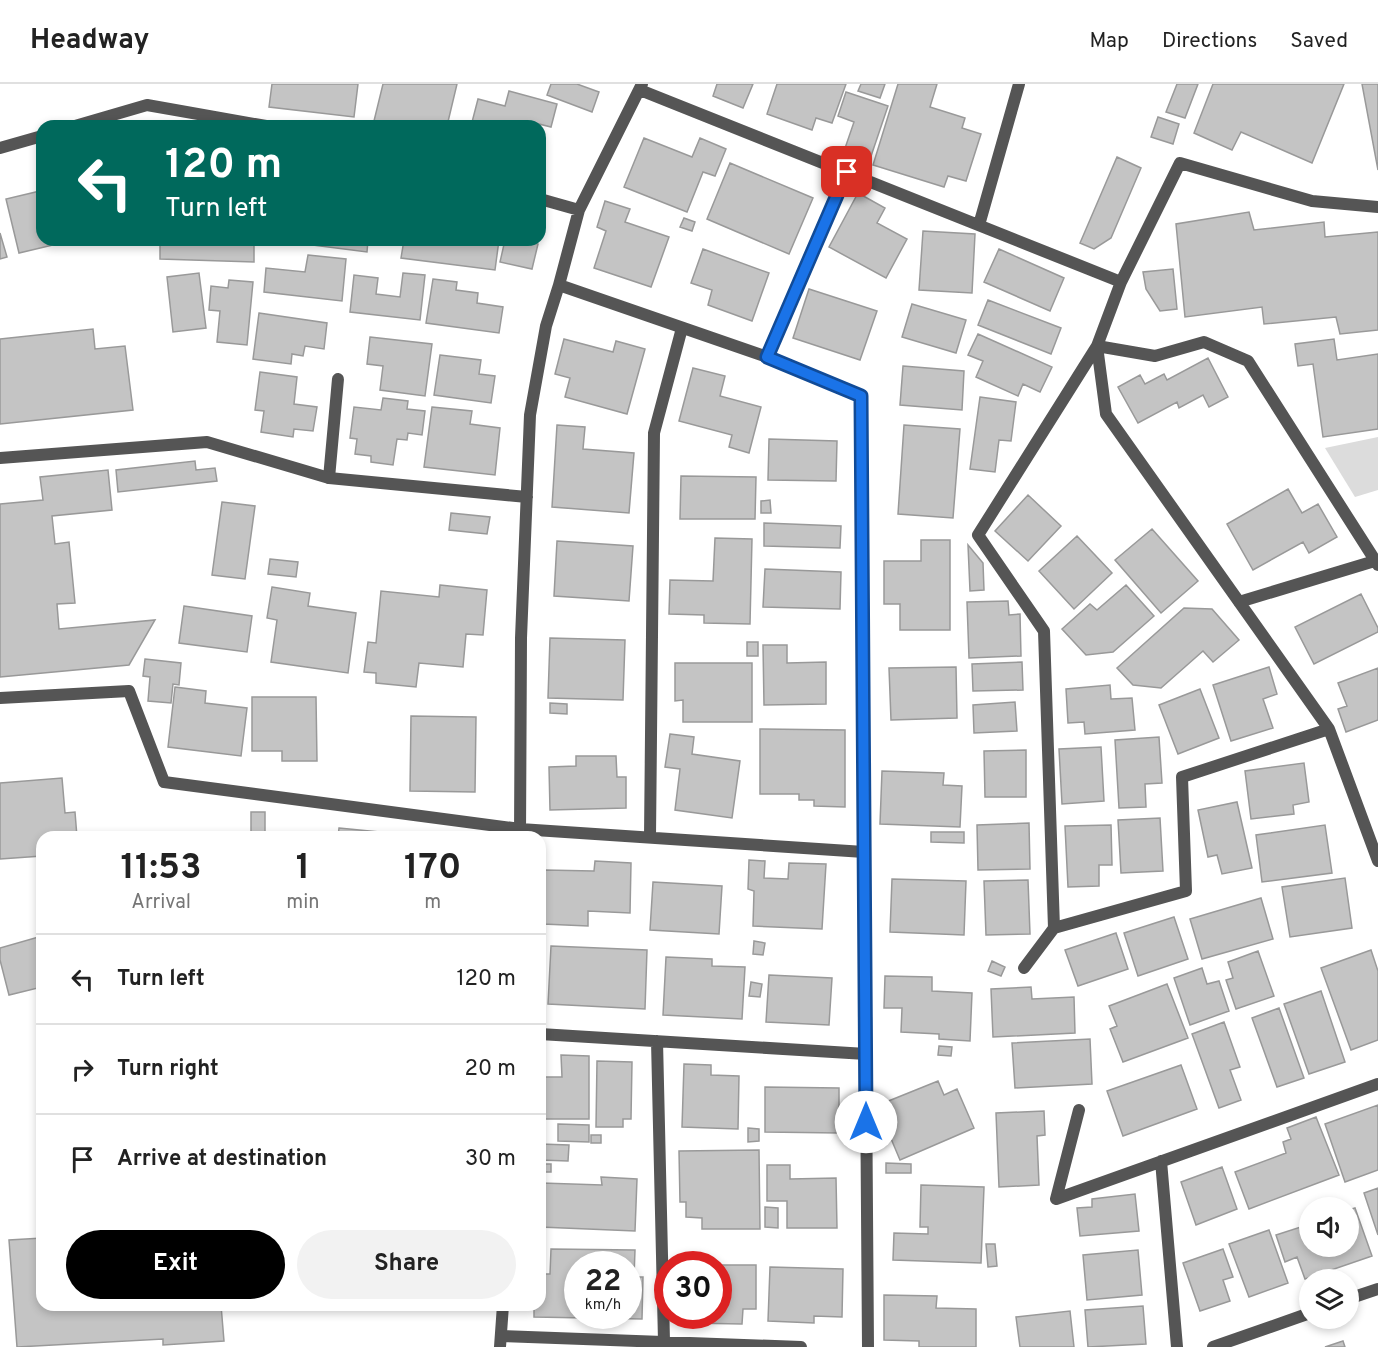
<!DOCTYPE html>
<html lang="en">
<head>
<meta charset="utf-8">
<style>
	:root { --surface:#fff; --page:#f2f2f2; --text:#222; --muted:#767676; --line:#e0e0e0; --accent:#000 }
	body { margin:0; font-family:Overpass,sans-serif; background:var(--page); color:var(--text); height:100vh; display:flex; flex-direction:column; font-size:22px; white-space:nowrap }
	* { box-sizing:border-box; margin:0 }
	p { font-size:20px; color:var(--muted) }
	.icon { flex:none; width:33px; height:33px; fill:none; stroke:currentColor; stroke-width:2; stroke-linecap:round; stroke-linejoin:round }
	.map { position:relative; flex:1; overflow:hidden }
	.drawer { position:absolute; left:36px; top:747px; width:510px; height:480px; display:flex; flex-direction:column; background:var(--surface); border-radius:18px; box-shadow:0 3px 9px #0003 }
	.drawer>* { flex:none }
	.top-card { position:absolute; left:36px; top:36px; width:510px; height:126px; border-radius:18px; box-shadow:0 3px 9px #0003; background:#00695c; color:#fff; overflow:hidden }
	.fabs { position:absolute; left:1299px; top:1113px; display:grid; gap:12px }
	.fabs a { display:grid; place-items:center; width:60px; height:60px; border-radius:50%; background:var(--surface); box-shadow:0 3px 9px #0003; font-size:30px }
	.speed { position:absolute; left:564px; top:1167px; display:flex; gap:12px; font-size:30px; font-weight:700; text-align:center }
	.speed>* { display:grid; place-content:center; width:78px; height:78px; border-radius:50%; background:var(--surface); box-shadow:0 3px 9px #0003; line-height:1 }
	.speed small { font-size:15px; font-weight:400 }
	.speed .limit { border:9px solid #d22; background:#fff; color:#111 }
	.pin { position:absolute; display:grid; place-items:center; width:51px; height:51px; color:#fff; margin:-26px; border-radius:12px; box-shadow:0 3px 9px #0006 }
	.me { position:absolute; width:66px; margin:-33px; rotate:0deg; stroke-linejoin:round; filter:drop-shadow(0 0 4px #0008) }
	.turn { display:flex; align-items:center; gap:21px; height:126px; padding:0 30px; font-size:27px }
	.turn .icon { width:78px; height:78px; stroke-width:2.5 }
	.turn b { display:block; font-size:42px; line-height:51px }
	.eta { display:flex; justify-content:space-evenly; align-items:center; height:102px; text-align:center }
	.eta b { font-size:36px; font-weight:700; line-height:42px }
	.action { display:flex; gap:12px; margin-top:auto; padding:12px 30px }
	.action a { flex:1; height:69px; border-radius:36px; background:var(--accent); color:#fff; font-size:24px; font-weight:700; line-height:69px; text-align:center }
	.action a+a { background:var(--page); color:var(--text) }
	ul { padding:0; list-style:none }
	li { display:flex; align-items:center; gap:18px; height:90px; padding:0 30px; border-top:2px solid var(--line) }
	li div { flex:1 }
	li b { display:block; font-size:22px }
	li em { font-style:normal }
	header { display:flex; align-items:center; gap:36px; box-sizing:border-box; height:84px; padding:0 30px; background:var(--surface); border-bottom:2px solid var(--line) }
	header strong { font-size:28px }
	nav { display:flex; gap:33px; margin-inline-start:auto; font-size:21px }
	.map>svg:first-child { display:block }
	.green { fill:#dcdcdc }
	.building { fill:#c4c4c4; stroke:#999; stroke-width:1.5; fill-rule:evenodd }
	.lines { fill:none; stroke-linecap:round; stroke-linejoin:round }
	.lane { stroke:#555; stroke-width:12 }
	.street { stroke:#555; stroke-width:12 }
	.route-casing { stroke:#114b97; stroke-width:15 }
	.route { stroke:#1a73e8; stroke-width:10 }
</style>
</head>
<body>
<header>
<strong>Headway</strong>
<nav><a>Map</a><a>Directions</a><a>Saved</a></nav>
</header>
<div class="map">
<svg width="1378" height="1263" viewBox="0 0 1378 1263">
	<rect width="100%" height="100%" fill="#fff"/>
	<path class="green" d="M1378 353V406L1355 413 1325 364Z"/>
	<path class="building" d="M272 0H358L354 33 269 23Z
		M383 0H457L447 42 373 41Z
		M551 0H577L599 8 592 28 547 11Z
		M717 0H753L743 24 713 12Z
		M777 0H846L832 39 816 34 812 46 767 30Z
		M861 0H885L880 14 858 7Z
		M898 0H937L930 23 965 34 962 44 981 50 966 97 948 92 944 103 873 81Z
		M1177 0H1198L1185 34 1166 28Z
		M1213 0H1344L1312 79 1241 48 1232 66 1194 49Z
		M1362 0H1378V86Z
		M509 7 557 20 551 43 539 40V42H471L478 15 505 22Z
		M846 8 888 22 868 81 842 73 854 38 838 32Z
		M1158 33 1179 40 1173 60 1151 53Z
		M644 54 692 73 700 54 726 65 715 92 703 88 687 128 624 103Z
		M1117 73 1141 84 1111 154 1094 165 1080 159Z
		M730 79 813 114 789 170 707 135Z
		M40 107 42 117V156H52L53 161 19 169 6 115Z
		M858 109 885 124 877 139 907 155 886 194 829 163Z
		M605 117 630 125 625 138 669 153 651 203 594 184 606 147 597 143Z
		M1249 128 1254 146 1324 138 1325 153 1378 148V246L1340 250 1336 233 1264 240 1262 223 1185 233 1176 140Z
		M684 134 695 138 692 147 680 143Z
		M923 147 975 150 972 209 919 206Z
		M0 149 7 173 0 175Z
		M160 156H254V178L160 175Z
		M273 156H368L367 168Z
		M404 156H499L495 186 401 174Z
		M505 156H520L538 160 532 185 500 178Z
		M703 165 769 189 752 237 708 221 712 206 691 199Z
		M999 165 1064 194 1050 227 984 198Z
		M308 171 346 175 342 217 264 208 266 184 305 188Z
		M1173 185 1177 225 1160 227 1146 205 1143 188Z
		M199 189 206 244 173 248 167 193Z
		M403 189 425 191 420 236 350 228 354 191 378 194 376 210 400 213Z
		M433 195 457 198 456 206 478 209 477 219 503 223 499 249 426 239Z
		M229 196 253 198 247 261 217 258 220 227 209 226 211 202 228 204Z
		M809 205 877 227 860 276 793 254Z
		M988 216 1061 244 1051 270 978 241Z
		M912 220 966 236 956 269 902 253Z
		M259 229 327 239 324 265 305 262 303 272 292 270 291 280 253 275Z
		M93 245 95 265 125 262 133 326 0 340V255Z
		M978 250 1052 283 1040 308 1023 300 1018 312 976 293 983 277 968 271Z
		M370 253 432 260 425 312 380 306 383 282 367 280Z
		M564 255 613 268 616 257 645 265 627 330 565 313 570 294 555 290Z
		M1334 255 1337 276 1378 270V345L1323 353 1313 280 1298 282 1295 260Z
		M440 271 481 276 479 290 495 292 491 319 434 311Z
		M1208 274 1228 313 1209 323 1203 311 1179 324 1177 318 1138 339 1118 303 1140 291 1145 300 1164 290 1167 296Z
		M903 282 964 287 962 326 900 321Z
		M693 284 725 292 720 312 761 323 749 369 729 363 732 351 679 337Z
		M260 288 297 293 294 320 317 323 313 347 294 345 293 353 261 348 264 327 255 326Z
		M980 313 1016 318 1011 357 999 356 995 388 970 385Z
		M383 314 408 317 407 325 425 327 422 351 408 349 407 356 397 355 393 381 371 378V372L355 370 357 355 350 354 354 323 381 326Z
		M432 323 472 327 470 340 500 344 495 391 424 383Z
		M557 341 585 343 583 365 634 369 629 429 552 423Z
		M904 341 960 345 953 434 898 430Z
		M769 355 837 357 836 397 768 396Z
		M195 377 196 386 215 384 217 397 118 408 116 386Z
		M108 386 112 426 52 432 55 460 69 458 75 519 57 520 59 545 155 536 129 581 0 593V420L43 416 40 393Z
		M681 392 756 393 755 435H680Z
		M1288 405 1302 429 1318 420 1337 453 1309 469 1303 458 1253 486 1227 440Z
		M1028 411 1061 442 1028 477 995 447Z
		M770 416 771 429H761V417Z
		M222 418 255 422 245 495 212 491Z
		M451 429 490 433 487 450 449 446Z
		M764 439 841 442 840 464 764 462Z
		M1152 445 1198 497 1161 529 1115 476Z
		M1077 452 1112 489 1074 525 1039 487Z
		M715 454 752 455 750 540 704 539V531L669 530 670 496 713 497Z
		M921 456H950V546H900V520H884V477H921Z
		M557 457 633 462 629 517 554 512Z
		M968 461 983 479 984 506 970 507Z
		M270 475 298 478 296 493 268 490Z
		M765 485 841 488 840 525 763 523Z
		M440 501 487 506 483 551 466 550 463 583 419 579 416 603 376 599V589L364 588 368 558 376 559 381 507 439 513Z
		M1126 501 1154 532 1113 568 1086 571 1062 545 1090 520 1097 526Z
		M272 503 310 509 308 522 356 529 348 589 271 578 277 536 267 534Z
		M1361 510 1378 544V548L1314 580 1295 543Z
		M1008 517 1009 531 1020 530 1021 572 969 574 967 518Z
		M184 522 252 532 247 568 179 559Z
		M1184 524 1212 525 1239 556 1213 578 1203 567 1161 604 1133 601 1117 584Z
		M550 554 625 556 623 616 548 614Z
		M747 558H758V572H747Z
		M763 561H787V579L826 578V620L764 621Z
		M145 575 181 579 179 601 173 600 171 619 148 617 150 593 143 592Z
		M1022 578 1023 606 973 607 972 580Z
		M675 579H752V638H683V616L675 617Z
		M956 583 957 634 891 636 889 584Z
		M1269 583 1277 610 1263 615 1273 644 1231 657 1213 601Z
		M1378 584V636L1346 648 1338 625 1347 622 1338 599Z
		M1110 601 1111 615 1132 614 1135 646 1085 650 1084 638 1068 639 1066 605Z
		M175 603 206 607 205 619 247 624 241 672 168 663Z
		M1200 605 1219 654 1178 670 1159 621Z
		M252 613H316L317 677H282V667H252Z
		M1015 618 1017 647 974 649 973 621Z
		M550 619 567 620V630L550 629Z
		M411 632 476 633 475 708 410 707Z
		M760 645 845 646V723L814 722V716H799V710H760Z
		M670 650 694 653 692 670 740 677 732 734 675 726 680 685 665 683Z
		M1159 653 1162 699 1145 700 1146 723 1119 724 1115 656Z
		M1101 663 1104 717 1062 720 1059 665Z
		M1026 666V713H985L984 667Z
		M576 672H616L617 693H626V724L550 726 549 683 576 682Z
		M1304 679 1309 718 1293 721 1294 730 1251 735 1245 687Z
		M882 687 944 689 943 701 962 702 960 743 880 740Z
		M62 694 65 729 75 728 77 753H42V772L0 775V699Z
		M1237 718 1252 784 1222 790 1217 771 1208 773 1198 726Z
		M251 728H265V753H251Z
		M1160 734 1163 787 1121 789 1118 736Z
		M1029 739 1030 785 978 786 977 741Z
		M1111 741 1112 781H1099V802L1068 803 1065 742Z
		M1325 741 1332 789 1262 798 1256 751Z
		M339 744 379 748 378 753H338Z
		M931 748H964V759L931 758Z
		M171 749 227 750V753H171Z
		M749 776 765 777 764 794 788 795 789 779 826 780 822 845 753 842 754 807 748 805Z
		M595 777 631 779 630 829 588 827V842L543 840 545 786 594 787Z
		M1345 794 1352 844 1290 853 1282 803Z
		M892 795 966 797 964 851 890 848Z
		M1028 796 1030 850 986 851 984 797Z
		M653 798 722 802 719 850 650 846Z
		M1261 814 1273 855 1202 875 1190 835Z
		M1174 833 1188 875 1138 892 1124 849Z
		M1116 849 1128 885 1078 902 1065 866Z
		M42 852V903L9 911 0 876V864Z
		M754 857 765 859 763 871 753 870Z
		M551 862 647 866 645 925 548 920Z
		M1371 866 1378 887V956L1351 966 1321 884Z
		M1258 867 1274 912 1236 925 1226 896 1233 894 1228 878Z
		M666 873 712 875V882L745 883 742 935 663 931Z
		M992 877 1005 883 1001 892 988 887Z
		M1202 884 1207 900 1219 897 1229 927 1190 941 1174 894Z
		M769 891 832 894 829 941 766 938Z
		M885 892 932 893V907L972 909 970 957 939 955V950L901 948 902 924H884Z
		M751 898 762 900 760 913 749 912Z
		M1167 900 1188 954 1123 978 1110 945 1117 942 1109 922Z
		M1031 903 1032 915 1074 913 1075 949 993 953 991 905Z
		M1321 907 1345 978 1309 990 1284 920Z
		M1279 924 1304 994 1277 1003 1252 934Z
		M1224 938 1240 983 1230 986 1241 1016 1219 1024 1192 950Z
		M1090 955 1092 1000 1015 1004 1012 959Z
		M939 962 952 963 951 972 938 971Z
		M561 971 589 972V1035H542L543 993H562Z
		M597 977 632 978 631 1035H623V1043H596Z
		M684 980 711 981V991L739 992 738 1045 682 1043Z
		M1181 981 1197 1025 1123 1052 1107 1007Z
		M938 997 944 1011 957 1005 974 1044 900 1076 884 1038 893 1035 886 1018Z
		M765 1003 839 1004V1049L765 1048Z
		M1378 1021V1086L1345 1098 1325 1040Z
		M1044 1027 1045 1051 1037 1052 1039 1101 999 1103 996 1029Z
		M1316 1033 1339 1091 1249 1125 1235 1088 1286 1069 1283 1058 1291 1055 1287 1044Z
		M558 1040 589 1041V1058L558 1057Z
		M748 1044 759 1045V1057L748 1058Z
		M591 1051H601V1059H591Z
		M540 1060 569 1061 568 1077 540 1076Z
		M759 1066 760 1145H702V1134L686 1133V1118H680L679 1067Z
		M886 1079 911 1080V1089H886Z
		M540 1080H551V1088H540Z
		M767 1081H790V1095L836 1094 837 1144H787V1117H767Z
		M1222 1083 1237 1125 1196 1141 1181 1098Z
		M601 1093 637 1095 635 1147 540 1143 542 1099 602 1101Z
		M921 1101 984 1103 981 1179 893 1176 894 1149 928 1150V1143H920Z
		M1378 1104V1151L1364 1109Z
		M1135 1110 1139 1147 1080 1152 1077 1124 1092 1123V1115Z
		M765 1123 778 1124V1144L765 1143Z
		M1355 1124 1372 1172 1305 1195 1297 1173 1285 1178 1276 1151 1310 1140V1162H1348V1126Z
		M1269 1146 1288 1199 1249 1213 1229 1160Z
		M42 1154V1221H221L224 1257 163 1261V1255L17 1263 9 1156Z
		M986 1160H995L997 1182 988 1183Z
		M551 1165 635 1166 634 1193H643L642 1235 534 1233V1221H540V1190H550ZM578 1180H628V1232H578Z
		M1223 1165 1233 1193 1223 1196 1230 1217 1200 1227 1183 1179Z
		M1138 1166 1142 1211 1087 1216 1083 1171Z
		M718 1181H756V1225H743L742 1240 688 1239V1232H718Z
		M770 1183 843 1185 842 1233 814 1232V1239L768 1237Z
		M884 1211 937 1212 936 1224 976 1225V1263H919V1257L884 1256Z
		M1143 1222 1146 1260 1088 1263 1085 1226Z
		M1070 1227 1074 1263H1020L1016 1233Z
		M1343 1257 1345 1263H1325Z"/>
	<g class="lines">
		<path class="lane" d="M329 394 338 295"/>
		<path class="street" d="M640 6 1121 198
			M75 42 147 21 266 42
			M0 64 42 52
			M540 115 579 126
			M1378 123 1312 117 1180 79 1121 198 1097 262 1106 330 1329 645 1378 777
			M979 141 1019 0
			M559 201 767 273 861 312 868 1263
			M767 273 847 89
			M0 374 207 358 329 394 527 413
			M1239 518 1378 476
			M0 614 129 607 164 698 520 745 864 768
			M520 752 521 554 530 331 546 242 559 201 579 126 642 0
			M650 753 654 349 682 244
			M1054 844 1044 547 978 451 1097 262 1155 272 1204 258 1248 277 1378 481
			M1024 884 1054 844 1186 807 1182 693 1329 645
			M540 950 866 970
			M657 957 664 1257
			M1079 1026 1056 1115 1378 1000
			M1161 1077 1177 1263
			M1348 1215 1378 1205
			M501 1252 801 1263
			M500 1263 503 1221
			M1213 1263 1310 1229"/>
	</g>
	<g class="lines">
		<defs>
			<path id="route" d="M847 88 767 273 861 312 866 1038"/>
		</defs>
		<use href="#route" class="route-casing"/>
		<use href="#route" class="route"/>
	</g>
</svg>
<div class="fabs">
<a><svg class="icon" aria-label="sound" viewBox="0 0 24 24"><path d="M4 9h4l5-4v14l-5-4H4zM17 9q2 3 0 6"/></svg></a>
<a><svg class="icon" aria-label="layers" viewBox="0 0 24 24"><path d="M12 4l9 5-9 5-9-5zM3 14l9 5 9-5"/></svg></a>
</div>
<div class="speed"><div>22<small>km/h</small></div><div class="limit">30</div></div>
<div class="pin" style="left:847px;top:88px;background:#d93025"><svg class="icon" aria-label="arrive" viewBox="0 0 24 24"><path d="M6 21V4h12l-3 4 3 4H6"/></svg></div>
<svg class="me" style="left:866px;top:1038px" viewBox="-20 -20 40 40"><circle r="19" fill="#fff"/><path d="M0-13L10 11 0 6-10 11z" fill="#1a73e8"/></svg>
<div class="top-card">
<div class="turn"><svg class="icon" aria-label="left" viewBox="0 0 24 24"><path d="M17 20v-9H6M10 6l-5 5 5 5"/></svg><div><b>120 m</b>Turn left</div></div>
</div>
<section class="drawer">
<div class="eta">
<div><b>11:53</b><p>Arrival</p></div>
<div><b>1</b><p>min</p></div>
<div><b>170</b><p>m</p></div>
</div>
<ul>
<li><svg class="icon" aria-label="left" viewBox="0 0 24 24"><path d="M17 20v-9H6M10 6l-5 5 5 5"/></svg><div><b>Turn left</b></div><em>120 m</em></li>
<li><svg class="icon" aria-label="right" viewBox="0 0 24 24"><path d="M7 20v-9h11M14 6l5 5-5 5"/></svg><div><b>Turn right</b></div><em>20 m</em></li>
<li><svg class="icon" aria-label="arrive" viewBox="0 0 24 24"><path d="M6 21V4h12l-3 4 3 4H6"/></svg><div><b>Arrive at destination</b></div><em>30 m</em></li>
</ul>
<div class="action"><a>Exit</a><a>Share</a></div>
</section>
</div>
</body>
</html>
